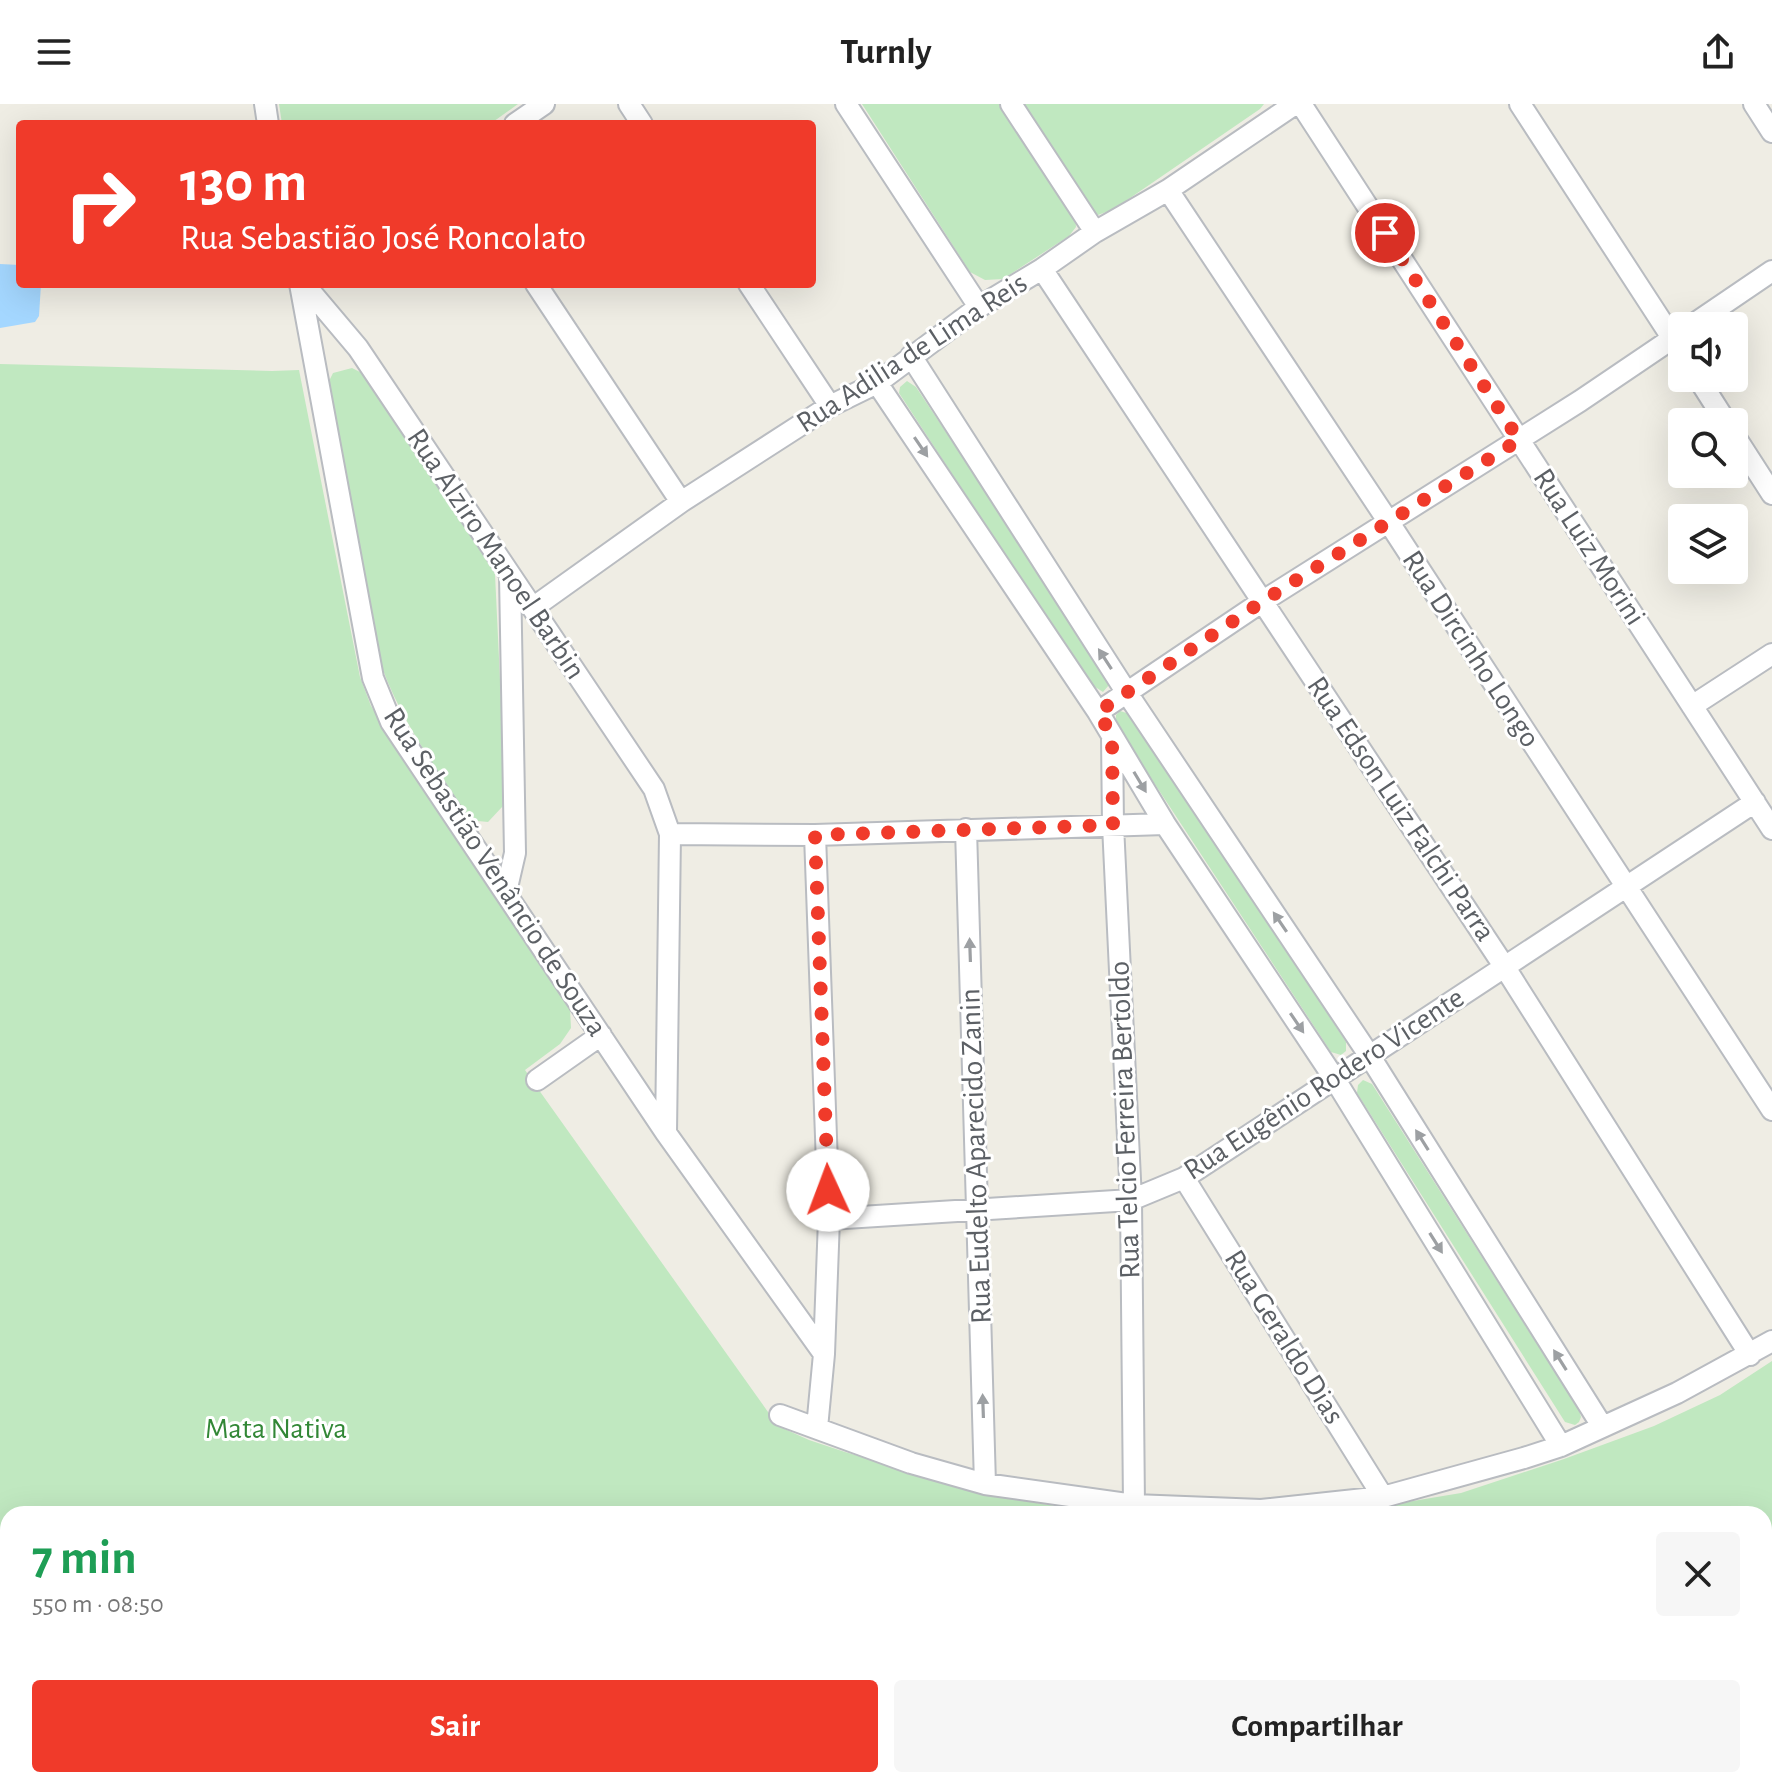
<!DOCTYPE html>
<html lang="pt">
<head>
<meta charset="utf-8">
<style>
	:root { --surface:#fff; --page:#f6f6f6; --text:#222; --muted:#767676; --accent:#f03a2a }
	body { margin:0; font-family:"Alegreya Sans",sans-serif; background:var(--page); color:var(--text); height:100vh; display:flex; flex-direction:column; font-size:30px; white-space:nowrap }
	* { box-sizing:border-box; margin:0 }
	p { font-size:26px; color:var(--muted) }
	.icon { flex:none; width:44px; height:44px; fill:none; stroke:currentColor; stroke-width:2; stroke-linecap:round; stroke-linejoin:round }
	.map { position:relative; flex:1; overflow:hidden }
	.side { position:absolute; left:0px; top:1402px; width:1772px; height:282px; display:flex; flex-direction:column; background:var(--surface); border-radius:24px 24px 0 0; box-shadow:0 8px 32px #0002 }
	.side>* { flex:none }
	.top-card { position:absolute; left:16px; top:16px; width:800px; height:168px; border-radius:8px; box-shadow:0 8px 32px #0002; background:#f03a2a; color:#fff; overflow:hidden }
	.tools { position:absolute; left:1668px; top:208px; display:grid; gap:16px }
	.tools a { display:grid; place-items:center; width:80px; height:80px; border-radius:8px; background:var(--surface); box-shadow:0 8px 32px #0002; font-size:40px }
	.pin { position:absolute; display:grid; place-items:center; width:68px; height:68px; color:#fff; margin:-34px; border:4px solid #fff; border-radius:50%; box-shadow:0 2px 8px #0007 }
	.me { position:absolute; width:88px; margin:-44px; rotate:358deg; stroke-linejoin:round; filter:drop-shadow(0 0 6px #0008) }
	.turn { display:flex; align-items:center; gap:28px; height:168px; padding:0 32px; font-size:36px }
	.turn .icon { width:104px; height:104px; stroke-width:2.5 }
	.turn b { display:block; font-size:56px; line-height:68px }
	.round { display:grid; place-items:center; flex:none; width:84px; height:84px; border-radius:8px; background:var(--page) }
	.overview { display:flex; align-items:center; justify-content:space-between; height:136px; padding:0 32px }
	h1 { font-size:48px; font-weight:600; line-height:60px; color:#1e9e55 }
	.action { display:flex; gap:16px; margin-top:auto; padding:16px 32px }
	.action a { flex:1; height:92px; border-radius:8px; background:var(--accent); color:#fff; font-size:32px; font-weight:600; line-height:92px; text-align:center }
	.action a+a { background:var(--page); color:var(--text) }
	header { display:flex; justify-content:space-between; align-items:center; height:104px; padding:0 32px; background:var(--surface); font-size:36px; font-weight:600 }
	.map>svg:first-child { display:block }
	.green { fill:#c0e8c0 }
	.water { fill:#a4d7ff }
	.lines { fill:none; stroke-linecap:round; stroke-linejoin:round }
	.street-casing { stroke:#b9bcc1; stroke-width:24 }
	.street { stroke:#fff; stroke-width:20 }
	.oneway { fill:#9da0a3 }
	.route { stroke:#f03a2a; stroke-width:14; stroke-dasharray:0 25.2 }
	.labels { text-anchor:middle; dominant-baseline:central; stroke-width:6; stroke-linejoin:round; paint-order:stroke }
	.street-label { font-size:30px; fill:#5c6065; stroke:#fff }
	.park-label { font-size:30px; fill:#328736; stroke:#fff }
</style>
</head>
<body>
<header><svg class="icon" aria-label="menu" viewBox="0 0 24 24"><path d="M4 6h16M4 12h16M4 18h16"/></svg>Turnly<svg class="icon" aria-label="share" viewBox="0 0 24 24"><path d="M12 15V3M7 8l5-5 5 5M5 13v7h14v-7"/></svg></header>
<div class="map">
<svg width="1772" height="1683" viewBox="0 0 1772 1683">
	<rect width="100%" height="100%" fill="#efede4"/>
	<path class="green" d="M279 0H518L490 20H282Z
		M862 0H1003L1075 108 1076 123 1069 132 1003 175 985 176 970 168Z
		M1022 0H1264L1260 5 1114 105 1098 111 1086 100Z
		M0 260 272 267 299 266 360 573 371 602 570 904 571 924 560 940 525 966 541 989 778 1322 809 1336 845 1348 998 1393 1107 1410H8V1676H1570L1557 1683H0Z
		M352 264 364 270 485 450 495 470 505 681 503 702 488 718 478 717 465 708C431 657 395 608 377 548L328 279 333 269Z
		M907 277 916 283 1107 570 1109 581 1103 588 1089 579 899 289 900 283Z
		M1120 607 1133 611 1346 938V947L1341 951 1331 948 1116 621V611Z
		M1363 976 1372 980 1579 1306 1581 1313 1579 1318 1575 1321 1565 1318 1357 989 1358 981Z
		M1772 1257V1556L1764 1561V1410H1335L1461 1389 1564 1355 1654 1322 1720 1291Z
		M1772 1565V1683H1575L1588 1676H1764V1570Z"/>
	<path class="water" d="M0 160 20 161V180H41L39 212 35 218 0 224Z"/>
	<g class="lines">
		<defs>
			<path id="street" d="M265 0 268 20
				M629 0 642 20
				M846 0 979 203
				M1011 0 1095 128
				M1301 0 1772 725
				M1520 0 1682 249
				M1754 0 1772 28
				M515 20 544 0
				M1168 86 1388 417 1772 1006
				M1042 165 1504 862 1750 1251
				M300 180 373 574 391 618 666 1029 824 1250
				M304 180 358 244 654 685 670 730 666 1029
				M536 180 681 398
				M749 180 830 302
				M1691 222 1772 167
				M911 252 1127 589 1369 951 1602 1322
				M1698 274 1726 318
				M877 279 1098 608 1165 720 1334 974 1561 1342
				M1734 331 1772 390
				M534 503 681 398 830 302 877 279 979 203 1042 165 1095 128 1168 86 1295 0
				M1692 602 1772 550
				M1098 608 1263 497 1580 297 1682 228
				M1112 632 1113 721 1131 1096 1134 1401
				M966 725 985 1380
				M670 730 815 731 1165 720
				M815 731 829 1115 824 1250 817 1324
				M506 788 515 749 510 472
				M537 976 601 931
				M1184 1074 1383 1393
				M829 1115 1131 1096 1184 1074 1755 698
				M780 1311 911 1359 985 1380 1134 1401 1261 1406 1383 1393 1524 1354 1561 1342 1677 1289 1772 1237"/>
		</defs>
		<use href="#street" class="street-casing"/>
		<use href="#street" class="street"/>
	</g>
	<defs><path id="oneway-solid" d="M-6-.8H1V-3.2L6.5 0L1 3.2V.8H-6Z" transform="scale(2)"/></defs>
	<g class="oneway">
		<use href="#oneway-solid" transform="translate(921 343) rotate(56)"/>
		<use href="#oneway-solid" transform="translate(1105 555) rotate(-123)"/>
		<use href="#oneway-solid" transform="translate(1140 678) rotate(59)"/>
		<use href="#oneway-solid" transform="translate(1280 818) rotate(-124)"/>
		<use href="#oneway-solid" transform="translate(970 846) rotate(-92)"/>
		<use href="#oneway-solid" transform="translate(1297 919) rotate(56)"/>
		<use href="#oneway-solid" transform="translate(1422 1036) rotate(-122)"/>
		<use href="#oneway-solid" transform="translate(1436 1139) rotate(58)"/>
		<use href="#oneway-solid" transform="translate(1560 1256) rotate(-122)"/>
		<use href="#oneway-solid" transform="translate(983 1302) rotate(-92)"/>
	</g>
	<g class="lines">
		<path class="route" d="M828 1086 815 731 1113 721 1112 632 1098 608 1263 497 1519 336 1385 129"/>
	</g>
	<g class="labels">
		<g class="street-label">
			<text transform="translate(912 249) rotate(-33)">Rua Adilia de Lima Reis</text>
			<text transform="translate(1589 443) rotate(57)">Rua Luiz Morini</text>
			<text transform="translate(496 450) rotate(56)">Rua Alziro Manoel Barbin</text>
			<text transform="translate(1471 545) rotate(57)">Rua Dircinho Longo</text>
			<text transform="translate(1401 705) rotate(56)">Rua Edson Luiz Falchi Parra</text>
			<text transform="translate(495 768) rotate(57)">Rua Sebastião Venâncio de Souza</text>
			<text transform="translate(1324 980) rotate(-33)">Rua Eugênio Rodero Vicente</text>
			<text transform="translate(1125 1016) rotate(-92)">Rua Telcio Ferreira Bertoldo</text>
			<text transform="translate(976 1052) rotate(-92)">Rua Eudelto Aparecido Zanin</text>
			<text transform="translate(1284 1233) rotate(58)">Rua Geraldo Dias</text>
		</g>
		<g class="park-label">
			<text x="276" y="1325">Mata Nativa</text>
		</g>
	</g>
</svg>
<div class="tools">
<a><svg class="icon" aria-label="sound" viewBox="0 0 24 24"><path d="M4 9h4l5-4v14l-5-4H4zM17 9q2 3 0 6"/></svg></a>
<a><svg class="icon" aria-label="search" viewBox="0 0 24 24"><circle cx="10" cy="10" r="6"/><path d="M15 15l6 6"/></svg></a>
<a><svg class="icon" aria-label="layers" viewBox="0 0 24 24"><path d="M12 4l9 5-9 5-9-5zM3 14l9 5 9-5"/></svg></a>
</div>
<div class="pin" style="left:1385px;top:129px;background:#d93025"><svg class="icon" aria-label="arrive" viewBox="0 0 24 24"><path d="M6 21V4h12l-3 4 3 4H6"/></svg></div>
<svg class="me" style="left:828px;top:1086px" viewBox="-20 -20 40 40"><circle r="19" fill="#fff"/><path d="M0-13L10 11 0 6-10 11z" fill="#f03a2a"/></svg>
<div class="top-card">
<div class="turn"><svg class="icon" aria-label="right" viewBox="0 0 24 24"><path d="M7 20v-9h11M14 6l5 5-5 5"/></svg><div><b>130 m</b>Rua Sebastião José Roncolato</div></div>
</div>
<section class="side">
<div class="overview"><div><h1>7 min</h1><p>550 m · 08:50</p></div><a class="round"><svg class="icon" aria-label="close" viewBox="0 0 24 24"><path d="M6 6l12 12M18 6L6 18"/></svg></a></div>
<div class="action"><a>Sair</a><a>Compartilhar</a></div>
</section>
</div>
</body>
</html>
